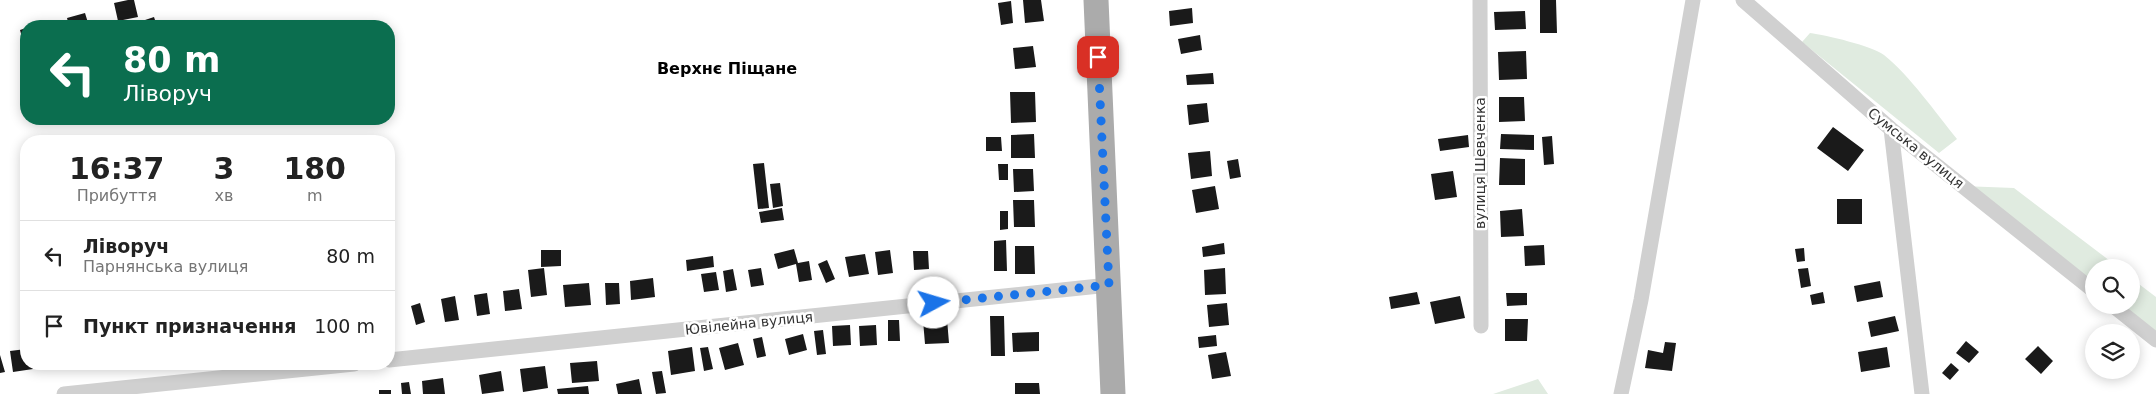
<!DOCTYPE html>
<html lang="uk">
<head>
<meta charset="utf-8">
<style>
	:root { --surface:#fff; --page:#f6f6f6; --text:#222; --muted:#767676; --line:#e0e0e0 }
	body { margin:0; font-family:"DejaVu Sans",sans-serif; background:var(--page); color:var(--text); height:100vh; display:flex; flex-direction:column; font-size:19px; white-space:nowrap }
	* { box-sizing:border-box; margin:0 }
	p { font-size:16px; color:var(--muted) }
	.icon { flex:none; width:28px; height:28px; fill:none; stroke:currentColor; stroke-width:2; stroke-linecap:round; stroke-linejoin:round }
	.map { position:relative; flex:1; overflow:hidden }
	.side { position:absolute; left:20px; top:135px; width:375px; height:235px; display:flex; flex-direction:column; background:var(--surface); border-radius:20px; box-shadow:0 2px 12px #0003 }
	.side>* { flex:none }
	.hud { position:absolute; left:20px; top:20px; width:375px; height:105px; border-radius:20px; box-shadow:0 2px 12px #0003; background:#0b6e4f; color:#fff; overflow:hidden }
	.fabs { position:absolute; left:2085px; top:259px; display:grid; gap:10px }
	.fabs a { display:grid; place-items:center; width:55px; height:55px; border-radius:50%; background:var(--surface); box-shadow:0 2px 12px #0003; font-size:25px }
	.pin { position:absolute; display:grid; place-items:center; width:42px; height:42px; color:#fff; margin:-21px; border-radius:10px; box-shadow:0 2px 8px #0006 }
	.me { position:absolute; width:55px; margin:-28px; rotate:84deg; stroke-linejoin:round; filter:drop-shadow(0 0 4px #0008) }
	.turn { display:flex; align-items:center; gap:18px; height:105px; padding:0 20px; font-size:22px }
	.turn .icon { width:65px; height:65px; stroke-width:2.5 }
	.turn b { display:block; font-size:35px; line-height:42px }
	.eta { display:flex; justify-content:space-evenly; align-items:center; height:85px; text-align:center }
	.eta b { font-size:30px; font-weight:800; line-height:35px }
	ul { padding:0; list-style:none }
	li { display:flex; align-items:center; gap:15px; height:70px; padding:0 20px; border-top:1px solid var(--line) }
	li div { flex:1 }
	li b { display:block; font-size:19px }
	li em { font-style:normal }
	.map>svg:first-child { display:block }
	.green { fill:#e0ebe0 }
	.building { fill:#1a1a1a }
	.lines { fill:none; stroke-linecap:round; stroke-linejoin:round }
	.minor { stroke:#d0d0d0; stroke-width:15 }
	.primary { stroke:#ababab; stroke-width:25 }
	.route { stroke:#1a73e8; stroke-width:9; stroke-dasharray:0 16.2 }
	.labels { text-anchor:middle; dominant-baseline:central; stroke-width:5; stroke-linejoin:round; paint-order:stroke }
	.street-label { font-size:14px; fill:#333; stroke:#fff }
	.quarter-label { font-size:16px; font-weight:bold; fill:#000; stroke:#fff }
</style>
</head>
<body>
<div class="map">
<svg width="2156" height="394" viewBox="0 0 2156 394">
	<rect width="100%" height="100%" fill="#fff"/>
	<path class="green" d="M1810 33C1826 35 1872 46 1884 55 1911 77 1935 112 1957 139L1939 153 1802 42Z
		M1962 186 2014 188 2118 267 2094 268V291Z
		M2131 278 2156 297V340L2112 305H2131Z
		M1538 379 1548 394H1493Z"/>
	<path class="building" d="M128 0H134L138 17 118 21 114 3Z
		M1023 0H1041L1044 21 1025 23Z
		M1540 0H1556L1557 33H1540Z
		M1011 1 1013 23 1001 25 998 3Z
		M1192 8 1193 23 1170 26 1169 11Z
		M1525 11 1526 29 1495 30 1494 12Z
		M85 13 89 26H69L67 18Z
		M154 17 157 26H127Z
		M26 28V52L20 30Z
		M1200 35 1202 50 1181 54 1178 39Z
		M1033 46 1036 67 1015 69 1013 48Z
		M1526 51 1527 79 1499 80 1498 52Z
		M1213 73 1214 84 1187 85 1186 75Z
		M1010 92H1035L1036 122 1011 123Z
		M1499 97H1524L1525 121 1499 122Z
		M1207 103 1209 122 1189 125 1187 105Z
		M1833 127 1864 150 1848 171 1817 148Z
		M1034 134 1035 158H1011V135Z
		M1501 134 1534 135V150L1500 149Z
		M1468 135 1469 147 1440 151 1438 139Z
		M1552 136 1554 164 1544 165 1542 137Z
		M986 137H1001L1002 151H986Z
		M1210 151 1212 176 1191 179 1188 153Z
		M1500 158 1525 159V185H1499Z
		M1238 159 1241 177 1230 179 1227 161Z
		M764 163 769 208 758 209 753 164Z
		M998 164H1008V180H999Z
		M1013 169H1033L1034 191 1014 192Z
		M1453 171 1457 197 1435 200 1431 174Z
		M780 183 783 206 773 208 770 184Z
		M1215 186 1219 209 1196 213 1192 190Z
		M1837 199H1862V224H1837Z
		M1013 200H1034L1035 227H1014Z
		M782 208 784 220 761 223 759 212Z
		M1522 209 1524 236 1501 237 1500 211Z
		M1000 211H1008V229L1000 230Z
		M1006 240 1007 271H994V241Z
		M1224 243 1225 254 1203 257 1202 247Z
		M1544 245 1545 265 1525 266 1524 246Z
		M1015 246H1034L1035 274H1015Z
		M1804 248 1805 261 1797 262 1795 249Z
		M794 249 798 263 809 261 812 280 799 282 796 264 778 269 774 254Z
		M541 250H561V266L541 267Z
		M890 250 893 273 878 275 875 252Z
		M913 251H928L929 269 914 270Z
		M865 254 869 274 849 277 845 257Z
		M713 256 714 267 687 271 686 260Z
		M827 260 835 279 826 283 818 264Z
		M544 268 547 295 531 297 528 270Z
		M761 268 764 285 751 287 748 270Z
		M1225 268 1226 294 1205 295 1204 270Z
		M1808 268 1811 286 1801 288 1798 269Z
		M733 269 737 290 726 292 723 271Z
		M716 272 719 290 704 292 701 274Z
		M653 278 655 297 631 300 630 281Z
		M1880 281 1883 297 1857 302 1854 286Z
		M589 283 591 305 565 307 563 285Z
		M605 283H619L620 304 606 305Z
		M389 288H391L393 307 389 308Z
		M519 289 522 309 505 311 503 291Z
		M1417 292 1420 304 1391 309 1389 297Z
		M1823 292 1825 303 1812 305 1810 295Z
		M487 293 490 314 477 316 474 295Z
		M1506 293H1527V305L1507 306Z
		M455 296 459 320 445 322 441 299Z
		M1460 296 1465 318 1435 324 1430 302Z
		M420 303 425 322 416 325 411 306Z
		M1227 303 1229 325 1209 327 1207 305Z
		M990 316H1004L1005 356H991Z
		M1895 316 1899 331 1871 337 1868 322Z
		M947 319 949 343 925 344 923 320Z
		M1505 319H1528L1527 341H1505Z
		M888 320H899L900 341H888Z
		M850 325 851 345 833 346 832 326Z
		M876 325 877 345 860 346 859 326Z
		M823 330 826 354 817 355 814 331Z
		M1039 332V351L1013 352 1012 333Z
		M803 334 807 350 789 355 785 339Z
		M1216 335 1217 346 1199 348 1198 337Z
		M762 337 766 356 757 358 753 339Z
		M1966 341 1979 352 1969 363 1956 353Z
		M1665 342 1676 343 1672 371 1645 368 1648 350 1663 353Z
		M738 343 744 365 725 370 719 348Z
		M2038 346 2053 361 2041 374 2025 359Z
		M692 347 695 371 671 375 668 351Z
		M708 347 713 369 704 371 700 348Z
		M1887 347 1890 367 1861 372 1858 352Z
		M26 349V364H33V369L13 372 10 351Z
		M1226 352 1231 376 1212 379 1208 355Z
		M0 355 5 372 0 373Z
		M597 361 599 381 572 383 570 363Z
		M1951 363 1959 370 1950 380 1942 373Z
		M67 364H89L69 369Z
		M545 366 548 388 523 392 520 369Z
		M501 371 504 391 482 394 479 375Z
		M662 371 666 393 656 394 652 372Z
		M443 378 445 394H423L422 381Z
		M639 379 642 394H618L616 384Z
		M409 382 411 394H402L401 383Z
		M1015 383H1039L1040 394H1015Z
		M588 386 589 394H558L557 389Z
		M379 390H391V394H379Z"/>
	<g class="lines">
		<path class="minor" d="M1480 0 1481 326
			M1743 0 1891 129 2094 291
			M1891 129 1922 394
			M2112 305 2156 340
			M389 360 1109 285
			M64 394 354 364
			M1621 394 1641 300 1693 0"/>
		<path class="primary" d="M1096 0 1113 394"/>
	</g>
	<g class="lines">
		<path class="route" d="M934 303 1109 285 1098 57"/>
	</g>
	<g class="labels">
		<g class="street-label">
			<text transform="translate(1916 148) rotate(39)">Сумська вулиця</text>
			<text transform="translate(1480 163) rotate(-90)">вулиця Шевченка</text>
			<text transform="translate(749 323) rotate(-6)">Ювілейна вулиця</text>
		</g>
		<g class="quarter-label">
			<text x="727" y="68">Верхнє Піщане</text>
		</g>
	</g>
</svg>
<div class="fabs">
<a><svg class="icon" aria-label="search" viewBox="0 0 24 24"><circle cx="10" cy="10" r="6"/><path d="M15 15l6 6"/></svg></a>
<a><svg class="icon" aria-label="layers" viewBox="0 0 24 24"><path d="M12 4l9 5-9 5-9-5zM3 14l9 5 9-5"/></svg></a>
</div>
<div class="pin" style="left:1098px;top:57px;background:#d93025"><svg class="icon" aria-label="arrive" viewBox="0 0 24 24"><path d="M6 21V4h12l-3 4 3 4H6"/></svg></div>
<svg class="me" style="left:934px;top:303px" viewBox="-20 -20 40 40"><circle r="19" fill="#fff"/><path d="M0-13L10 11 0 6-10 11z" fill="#1a73e8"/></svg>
<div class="hud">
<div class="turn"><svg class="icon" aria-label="left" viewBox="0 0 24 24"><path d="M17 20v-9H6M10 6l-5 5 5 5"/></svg><div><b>80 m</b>Ліворуч</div></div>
</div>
<section class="side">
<div class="eta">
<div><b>16:37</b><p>Прибуття</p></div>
<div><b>3</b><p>хв</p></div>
<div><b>180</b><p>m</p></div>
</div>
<ul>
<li><svg class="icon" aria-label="left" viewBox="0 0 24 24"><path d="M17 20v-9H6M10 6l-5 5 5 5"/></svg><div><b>Ліворуч</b><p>Парнянська вулиця</p></div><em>80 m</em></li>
<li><svg class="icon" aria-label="arrive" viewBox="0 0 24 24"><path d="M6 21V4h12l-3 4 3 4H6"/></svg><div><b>Пункт призначення</b></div><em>100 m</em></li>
</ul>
</section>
</div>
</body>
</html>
